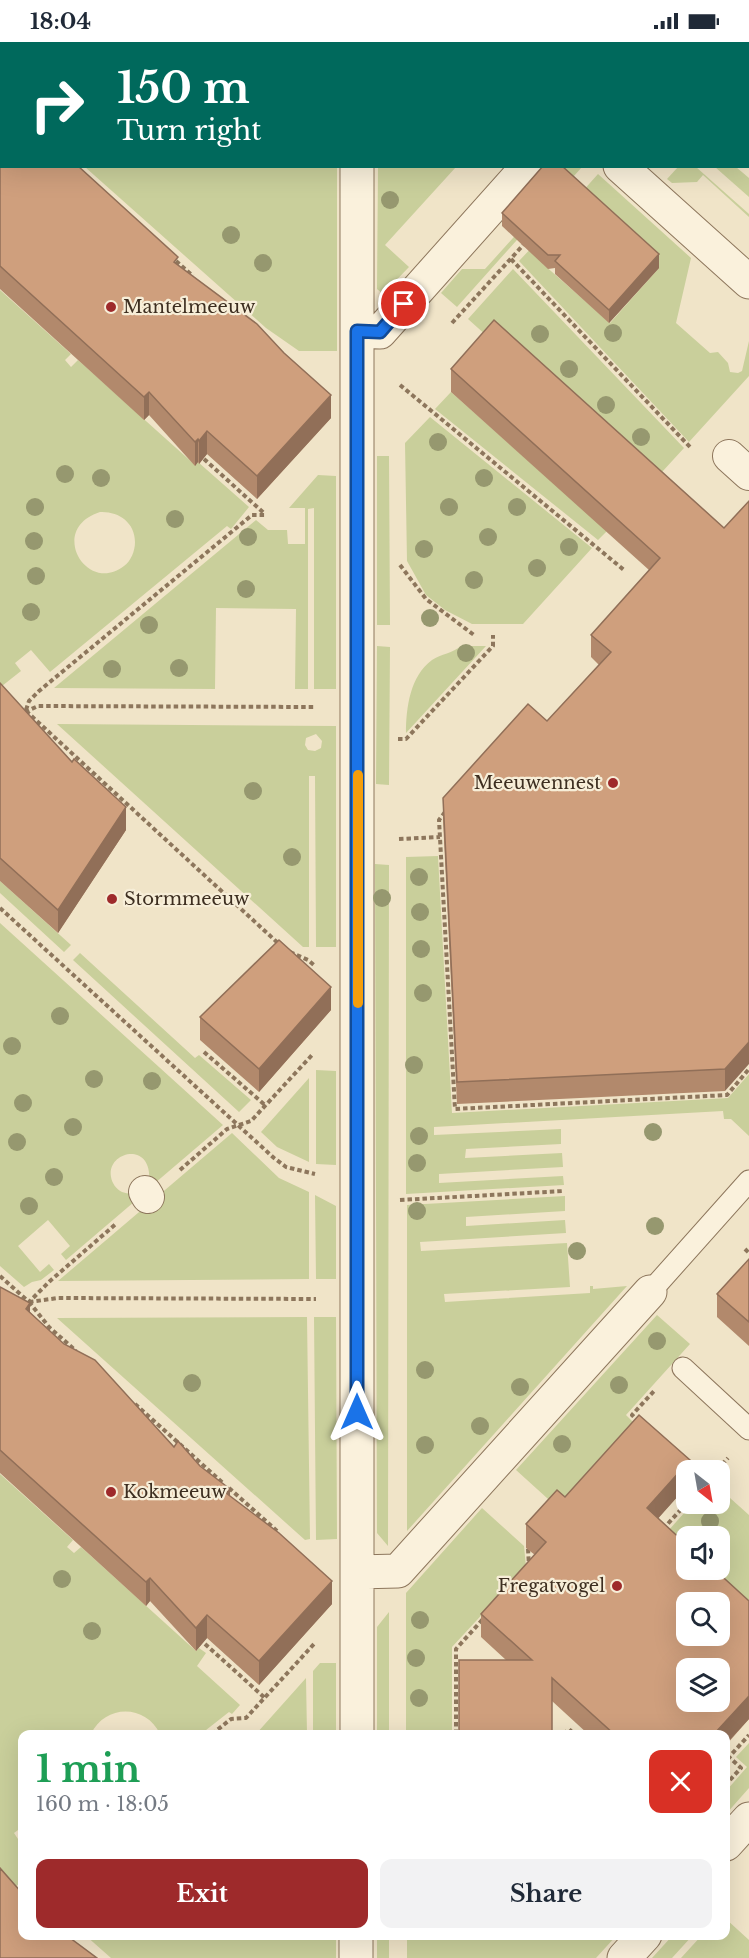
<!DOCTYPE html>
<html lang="en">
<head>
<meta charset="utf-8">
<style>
	:root { --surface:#fff; --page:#f2f2f3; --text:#1f2937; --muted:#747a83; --accent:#9e2a2b }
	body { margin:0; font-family:"Libre Baskerville",serif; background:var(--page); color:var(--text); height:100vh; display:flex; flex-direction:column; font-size:22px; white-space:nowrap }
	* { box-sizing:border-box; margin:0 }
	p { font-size:20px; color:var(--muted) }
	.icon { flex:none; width:33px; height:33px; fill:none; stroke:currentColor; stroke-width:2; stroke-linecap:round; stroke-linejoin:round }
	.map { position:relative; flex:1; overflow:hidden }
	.sheet { position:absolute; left:18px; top:1688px; width:712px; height:210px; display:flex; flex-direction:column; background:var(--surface); border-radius:12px; box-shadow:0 6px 24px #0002 }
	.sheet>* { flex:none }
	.banner { position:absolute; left:0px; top:0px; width:750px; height:126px; box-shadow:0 6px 24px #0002; background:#00695c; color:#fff; overflow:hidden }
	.needle { width:39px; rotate:149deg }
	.controls { position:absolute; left:676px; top:1418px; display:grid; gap:12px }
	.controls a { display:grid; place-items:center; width:54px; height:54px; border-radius:12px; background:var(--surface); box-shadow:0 6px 24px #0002; font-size:30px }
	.pin { position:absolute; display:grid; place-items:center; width:51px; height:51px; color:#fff; margin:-26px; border:3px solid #fff; border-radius:50%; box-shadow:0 2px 6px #0007 }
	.me { position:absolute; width:66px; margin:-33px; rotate:0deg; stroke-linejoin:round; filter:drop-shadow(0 0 4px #0008) }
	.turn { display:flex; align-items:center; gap:21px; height:126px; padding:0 18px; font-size:27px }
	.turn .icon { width:78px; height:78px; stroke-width:2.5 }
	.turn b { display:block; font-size:42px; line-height:51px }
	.round { display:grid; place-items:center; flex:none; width:63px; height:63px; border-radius:12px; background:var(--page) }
	.headline { display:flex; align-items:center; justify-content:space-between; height:102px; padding:0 18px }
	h1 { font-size:36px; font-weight:700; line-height:45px; color:#1e9e55 }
	.action { display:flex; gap:12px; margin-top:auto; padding:12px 18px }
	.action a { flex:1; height:69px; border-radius:12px; background:var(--accent); color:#fff; font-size:24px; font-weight:700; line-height:69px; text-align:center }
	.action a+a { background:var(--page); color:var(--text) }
	.status { display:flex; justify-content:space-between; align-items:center; height:42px; padding:0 30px; background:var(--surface); direction:ltr }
	.status svg { height:16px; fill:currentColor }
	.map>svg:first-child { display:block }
	.green { fill:#c9cf9b; fill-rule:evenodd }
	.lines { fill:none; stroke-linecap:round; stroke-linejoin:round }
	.service-casing { stroke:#8d765c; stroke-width:23 }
	.pedestrian-casing { stroke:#8d765c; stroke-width:34 }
	.minor-casing { stroke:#8d765c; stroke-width:35 }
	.path { stroke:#8d765c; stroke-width:4; stroke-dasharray:4.5 3; stroke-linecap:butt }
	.service { stroke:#faf1dc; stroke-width:21 }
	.pedestrian { stroke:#faf1dc; stroke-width:32 }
	.minor { stroke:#faf1dc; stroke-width:33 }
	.tree { fill:#96986f }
	.wall { fill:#b2896c; fill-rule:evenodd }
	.shaded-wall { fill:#916f58 }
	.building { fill:#cf9f7d; stroke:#916f58; stroke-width:1.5; fill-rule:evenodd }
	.route-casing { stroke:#114b97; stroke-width:15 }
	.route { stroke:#1a73e8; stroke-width:10 }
	.slow { stroke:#f59e0b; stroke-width:10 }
	.poi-dot { fill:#9e2a2b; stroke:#f7eed8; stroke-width:2 }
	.labels { text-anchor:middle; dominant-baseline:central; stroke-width:4.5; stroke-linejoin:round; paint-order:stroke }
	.poi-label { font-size:18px; fill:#3d2e20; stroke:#f7eed8; text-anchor:start }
</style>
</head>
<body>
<div class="status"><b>18:04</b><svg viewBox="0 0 49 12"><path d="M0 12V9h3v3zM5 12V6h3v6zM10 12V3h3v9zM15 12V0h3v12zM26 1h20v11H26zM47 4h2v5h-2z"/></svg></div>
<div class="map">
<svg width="749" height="1916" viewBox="0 0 749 1916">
	<rect width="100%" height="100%" fill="#f0e4c8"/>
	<path class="green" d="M85 125H337V309H299L266 286Z
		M378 125H456L385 203 409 225 383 252 377 247Z
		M560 125H582L457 265 441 251 462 227H485L559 145Z
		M678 125H696L749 172V175L703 133 697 140 672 141 667 137Z
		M715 125H736L749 136V155Z
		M598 132 691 216 676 281 710 311 718 310 728 321 730 330 738 331 742 329 749 299V334L689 400 519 219 536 201 543 222 610 281 659 226 573 160Z
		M513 227 684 406 651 442 468 277Z
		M0 248 71 312 65 318 71 325 78 318 195 423 198 420 249 465 231 487 227 484 50 630 31 608 15 621 21 629 2 644 0 643ZM100 470C118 469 135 480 135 500 135 509 131 519 124 524 87 553 47 487 100 470Z
		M451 350 607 489 598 498 435 367Z
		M430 375 592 506 523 582H472L445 568 426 553 407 519 405 401Z
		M377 414H389L390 583H377Z
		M318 433 336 434V647H314V466L308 467V647H295L296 567 216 566 215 647 54 646 256 478 268 488H287L288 502H305V466H289Z
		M377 604 390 605 389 743 376 742Z
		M461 604H486L406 691C406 666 410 634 432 618 441 612 453 611 461 604Z
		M57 682 336 684V905H316L315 734H309V905H303ZM316 692 322 699 321 706 315 709 308 708 305 703 306 696Z
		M438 814 452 1071 728 1056 749 1032V1094L731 1077H724L723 1069 434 1085V1093L561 1087V1102L466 1107 465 1116 562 1111 563 1125 439 1132V1141L563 1134 564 1143 406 1152V815Z
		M375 822 389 823 388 1504 377 1491Z
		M0 839 71 903 64 910 0 851Z
		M0 881 223 1083 148 1147C158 1097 106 1108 111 1135 112 1141 116 1147 122 1150 128 1152 135 1152 141 1154L66 1218 61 1212 70 1204 48 1178 18 1204 40 1230 49 1222 54 1228 41 1238 32 1240 24 1245 0 1224Z
		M80 911 195 1016 199 1013 251 1058 239 1070 73 918Z
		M316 1028 336 1029V1123L316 1122Z
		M309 1036V1120L277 1105 261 1090Z
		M232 1091 279 1136 309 1150V1237L58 1239Z
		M315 1153 336 1164V1237H316Z
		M565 1154V1169L466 1175V1184L565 1178 566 1191 420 1200 421 1209 567 1201 570 1245 444 1252 445 1260 590 1251V1244H593V1247L627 1244 407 1489V1163Z
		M657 1273 690 1302 626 1373 634 1381 558 1466 516 1428Z
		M307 1275 310 1497 305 1498 57 1276Z
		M314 1275H336L337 1497 316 1498Z
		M0 1432 73 1498 67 1505 74 1511 81 1505 196 1609 199 1606 206 1611 197 1624 240 1663 232 1672 229 1670 201 1692H160C146 1662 105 1662 91 1692H22V1785L14 1791 22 1803V1838L14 1847 0 1835Z
		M720 1447 749 1473V1561L711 1527H720V1494H687V1506L668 1489 693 1461H720Z
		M482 1466 524 1504 526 1525 452 1605V1692H406V1551Z
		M389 1570V1692H377V1585Z
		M320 1621H336V1692H313V1629Z
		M306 1636 307 1692H256Z
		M749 1701V1746L726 1772V1749L747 1725 736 1715Z
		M726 1877 749 1898V1916H681L702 1893H726Z
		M85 1893H310L316 1896 323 1893H336V1916H111Z
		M377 1893H389V1916H377Z
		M407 1893H617L596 1916H407Z
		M673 1893H693L672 1916H652Z"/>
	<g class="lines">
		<defs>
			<path id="service" d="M650 1250 749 1139
				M683 1326 749 1387"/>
			<path id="pedestrian" d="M748 79H749
				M729 414 749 432
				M145 1150 148 1155"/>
			<path id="minor" d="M356 0V2
				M641 2 642 0
				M620 124 749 240
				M357 289 380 290 528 124
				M357 1530 398 1529 650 1250
				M357 1692V124
				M726 1802 749 1777
				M356 1893V1916
				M624 1916 645 1893"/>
		</defs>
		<use href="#service" class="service-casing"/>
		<use href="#pedestrian" class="pedestrian-casing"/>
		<use href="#minor" class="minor-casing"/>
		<path class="path" d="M0 39 2 41
			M511 217 690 405
			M176 219 193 234
			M452 281 526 200
			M400 343 624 528
			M204 417 265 472
			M400 523 426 557 474 593
			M26 668 29 659 39 649 252 473H266
			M26 669 279 902
			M25 670 38 664 316 665
			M398 697H406L493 604V593
			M445 770 439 778 455 1067 727 1053 749 1027
			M399 797 440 795
			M0 866 274 1116 286 1125 315 1132
			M290 910 308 918 315 924
			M204 1010 265 1063
			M180 1128 227 1087 251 1079 313 1012
			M400 1158 564 1149
			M745 1207 749 1211
			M0 1234 29 1260 50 1239 117 1181
			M29 1260 49 1285 76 1309
			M29 1260 58 1256 316 1257
			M135 1362 223 1441
			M639 1380 632 1373 655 1348
			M717 1428 728 1416
			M229 1446 277 1489
			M681 1451 687 1457
			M663 1487 687 1461
			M528 1507 529 1524
			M205 1602 265 1656
			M212 1692 231 1677 246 1676 314 1602
			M456 1692V1607L483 1577
			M564 1692 569 1687 574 1692
			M730 1738 741 1726 729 1715 749 1693"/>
		<use href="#service" class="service"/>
		<use href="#pedestrian" class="pedestrian"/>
		<use href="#minor" class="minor"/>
	</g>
	<g class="tree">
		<circle cx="390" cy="158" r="9"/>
		<circle cx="231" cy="193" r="9"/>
		<circle cx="263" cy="221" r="9"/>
		<circle cx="613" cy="291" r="9"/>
		<circle cx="540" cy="292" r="9"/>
		<circle cx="569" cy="327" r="9"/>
		<circle cx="606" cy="363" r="9"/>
		<circle cx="641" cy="395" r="9"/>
		<circle cx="438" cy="400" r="9"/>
		<circle cx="65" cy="432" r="9"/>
		<circle cx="101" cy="436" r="9"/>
		<circle cx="484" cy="436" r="9"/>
		<circle cx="35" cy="465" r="9"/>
		<circle cx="449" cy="465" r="9"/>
		<circle cx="517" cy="465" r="9"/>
		<circle cx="175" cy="477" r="9"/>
		<circle cx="248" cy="495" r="9"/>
		<circle cx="488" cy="495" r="9"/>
		<circle cx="34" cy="499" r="9"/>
		<circle cx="569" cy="505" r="9"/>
		<circle cx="424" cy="507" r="9"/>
		<circle cx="537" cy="526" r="9"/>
		<circle cx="36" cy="534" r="9"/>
		<circle cx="474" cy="538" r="9"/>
		<circle cx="246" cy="547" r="9"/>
		<circle cx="31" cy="570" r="9"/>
		<circle cx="430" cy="576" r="9"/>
		<circle cx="149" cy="583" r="9"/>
		<circle cx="466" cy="611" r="9"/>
		<circle cx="179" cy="626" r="9"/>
		<circle cx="112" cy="627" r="9"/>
		<circle cx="253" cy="749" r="9"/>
		<circle cx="292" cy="815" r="9"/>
		<circle cx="419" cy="835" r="9"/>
		<circle cx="382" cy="856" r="9"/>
		<circle cx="420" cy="870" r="9"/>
		<circle cx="421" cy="907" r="9"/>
		<circle cx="423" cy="951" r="9"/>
		<circle cx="60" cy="974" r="9"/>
		<circle cx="12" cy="1004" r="9"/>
		<circle cx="414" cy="1023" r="9"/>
		<circle cx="94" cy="1037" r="9"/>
		<circle cx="152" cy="1039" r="9"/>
		<circle cx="23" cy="1061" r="9"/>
		<circle cx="73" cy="1085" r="9"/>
		<circle cx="653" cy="1090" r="9"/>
		<circle cx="419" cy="1094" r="9"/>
		<circle cx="17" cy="1100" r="9"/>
		<circle cx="417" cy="1121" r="9"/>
		<circle cx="54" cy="1135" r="9"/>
		<circle cx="29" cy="1164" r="9"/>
		<circle cx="417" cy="1169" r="9"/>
		<circle cx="655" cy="1184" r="9"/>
		<circle cx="577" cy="1209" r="9"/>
		<circle cx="657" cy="1299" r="9"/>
		<circle cx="425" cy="1328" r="9"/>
		<circle cx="192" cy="1341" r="9"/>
		<circle cx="619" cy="1343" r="9"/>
		<circle cx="520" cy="1345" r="9"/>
		<circle cx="480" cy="1384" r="9"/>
		<circle cx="562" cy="1402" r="9"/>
		<circle cx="425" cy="1403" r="9"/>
		<circle cx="710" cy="1479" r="9"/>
		<circle cx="62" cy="1537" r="9"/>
		<circle cx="420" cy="1578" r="9"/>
		<circle cx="92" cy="1589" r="9"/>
		<circle cx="416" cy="1616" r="9"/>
		<circle cx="419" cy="1656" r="9"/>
	</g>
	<path class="wall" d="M507 0H571L570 2H508Z
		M0 55 2 124 178 223 331 376 257 457 207 412 199 422 198 420 195 424 149 373 144 378 0 247Z
		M502 171 659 226 609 281 555 232V226L548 227 502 184Z
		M451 327 724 486 749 459 725 1049 457 1062 443 778V756L547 679 599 623 591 615V593L649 528 451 350Z
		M0 641 126 788 58 891 0 839Z
		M331 968 259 1050 200 998V975Z
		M749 1217V1304L717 1275V1252Z
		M0 1245 30 1270 174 1405 200 1424 230 1454 332 1562 259 1643 207 1596 196 1609 150 1559 146 1564 0 1431Z
		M639 1373 690 1418V1428H687V1444L658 1476 687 1503V1527H714L749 1559V1677L727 1702V1725L726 1726V1692H588L552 1659V1692H459V1618H506L481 1595V1572L535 1513 526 1506V1482L557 1448 565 1455ZM687 1560H720V1593H687ZM687 1626H720V1659H687Z"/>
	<path class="shaded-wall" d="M659 212V226L609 281V268Z
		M149 350V373L144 378V355Z
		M331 353V376L257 457V434Z
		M207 389V412L199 422V399Z
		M198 397V420L195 424V400Z
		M126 765V788L58 891V868Z
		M331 945V968L259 1050V1027Z
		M749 1000V1022L725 1049V1027Z
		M30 1261V1284L26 1267Z
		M690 1418V1428H687V1444L647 1489V1466Z
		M230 1447V1470L226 1451Z
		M150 1536V1559L146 1564V1540Z
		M332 1539V1562L259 1643V1619Z
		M207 1573V1596L196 1609V1586Z
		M749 1654V1677L726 1702V1692H715V1691Z
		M727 1702V1725L726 1726V1703Z"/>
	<path class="building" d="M139 0H211V2H139Z
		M529 0H565V2H531Z
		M0 55 2 56V124H78L178 215 174 220 257 282 284 311 331 353 257 434 207 389 199 399 198 397 195 400 149 350 144 355 0 224Z
		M543 124H562L659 212 609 268 555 219 560 213H548L502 171Z
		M494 278 724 486 749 459V1000L725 1027 457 1040 443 756 528 662 547 679 611 610 591 593 660 516 451 327Z
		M0 641 72 720 74 717 126 765 58 868 0 816Z
		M279 898 331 945 259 1027 200 975Z
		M749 1217V1280L717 1252Z
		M0 1245 30 1261 26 1267 64 1302 95 1318 174 1405 178 1399 200 1424 230 1447 226 1451 279 1491 332 1539 259 1619 207 1573 196 1586 150 1536 146 1540 0 1408Z
		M639 1373 690 1418 647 1466 687 1503V1527H714L749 1559V1654L715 1691 716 1692H614L552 1636V1692H459V1618H532L481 1572 546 1500 526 1482 557 1448 565 1455ZM687 1560H720V1593H687ZM687 1626H720V1659H687Z
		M0 1826 22 1851V1893H66L97 1916H0Z"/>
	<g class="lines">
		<defs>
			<path id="route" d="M357 1370V289L380 290 404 262"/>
		</defs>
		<use href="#route" class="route-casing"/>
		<use href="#route" class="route"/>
		<path class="slow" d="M358 733V961"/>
	</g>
	<g class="poi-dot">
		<circle cx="111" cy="265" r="6"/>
		<circle cx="613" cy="741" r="6"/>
		<circle cx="112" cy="857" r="6"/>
		<circle cx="111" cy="1450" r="6"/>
		<circle cx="617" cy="1544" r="6"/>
	</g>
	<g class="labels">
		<g class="poi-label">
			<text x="123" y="265">Mantelmeeuw</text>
			<text x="601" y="741" text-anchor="end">Meeuwennest</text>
			<text x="124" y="857">Stormmeeuw</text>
			<text x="123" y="1450">Kokmeeuw</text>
			<text x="605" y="1544" text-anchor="end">Fregatvogel</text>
		</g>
	</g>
</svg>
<div class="controls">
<a><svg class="needle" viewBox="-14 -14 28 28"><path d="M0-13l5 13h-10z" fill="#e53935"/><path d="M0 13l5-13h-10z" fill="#747a83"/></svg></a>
<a><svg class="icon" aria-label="sound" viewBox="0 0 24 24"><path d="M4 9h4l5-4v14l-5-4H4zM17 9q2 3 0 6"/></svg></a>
<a><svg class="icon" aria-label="search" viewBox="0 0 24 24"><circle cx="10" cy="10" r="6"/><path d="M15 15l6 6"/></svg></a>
<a><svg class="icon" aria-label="layers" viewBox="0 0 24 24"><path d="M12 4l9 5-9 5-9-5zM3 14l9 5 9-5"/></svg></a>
</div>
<div class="pin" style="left:404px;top:262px;background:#d93025"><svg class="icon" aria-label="arrive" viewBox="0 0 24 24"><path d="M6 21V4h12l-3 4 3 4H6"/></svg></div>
<svg class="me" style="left:357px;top:1370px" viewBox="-20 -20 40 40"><path d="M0-17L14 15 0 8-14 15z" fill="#1a73e8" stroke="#fff" stroke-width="4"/></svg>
<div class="banner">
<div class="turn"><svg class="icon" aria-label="right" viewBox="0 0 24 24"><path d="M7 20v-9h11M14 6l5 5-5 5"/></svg><div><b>150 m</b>Turn right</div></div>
</div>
<section class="sheet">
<div class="headline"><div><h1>1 min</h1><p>160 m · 18:05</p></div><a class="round" style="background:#d93025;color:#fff"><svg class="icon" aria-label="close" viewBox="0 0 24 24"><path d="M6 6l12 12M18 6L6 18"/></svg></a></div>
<div class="action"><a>Exit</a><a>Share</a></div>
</section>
</div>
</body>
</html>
